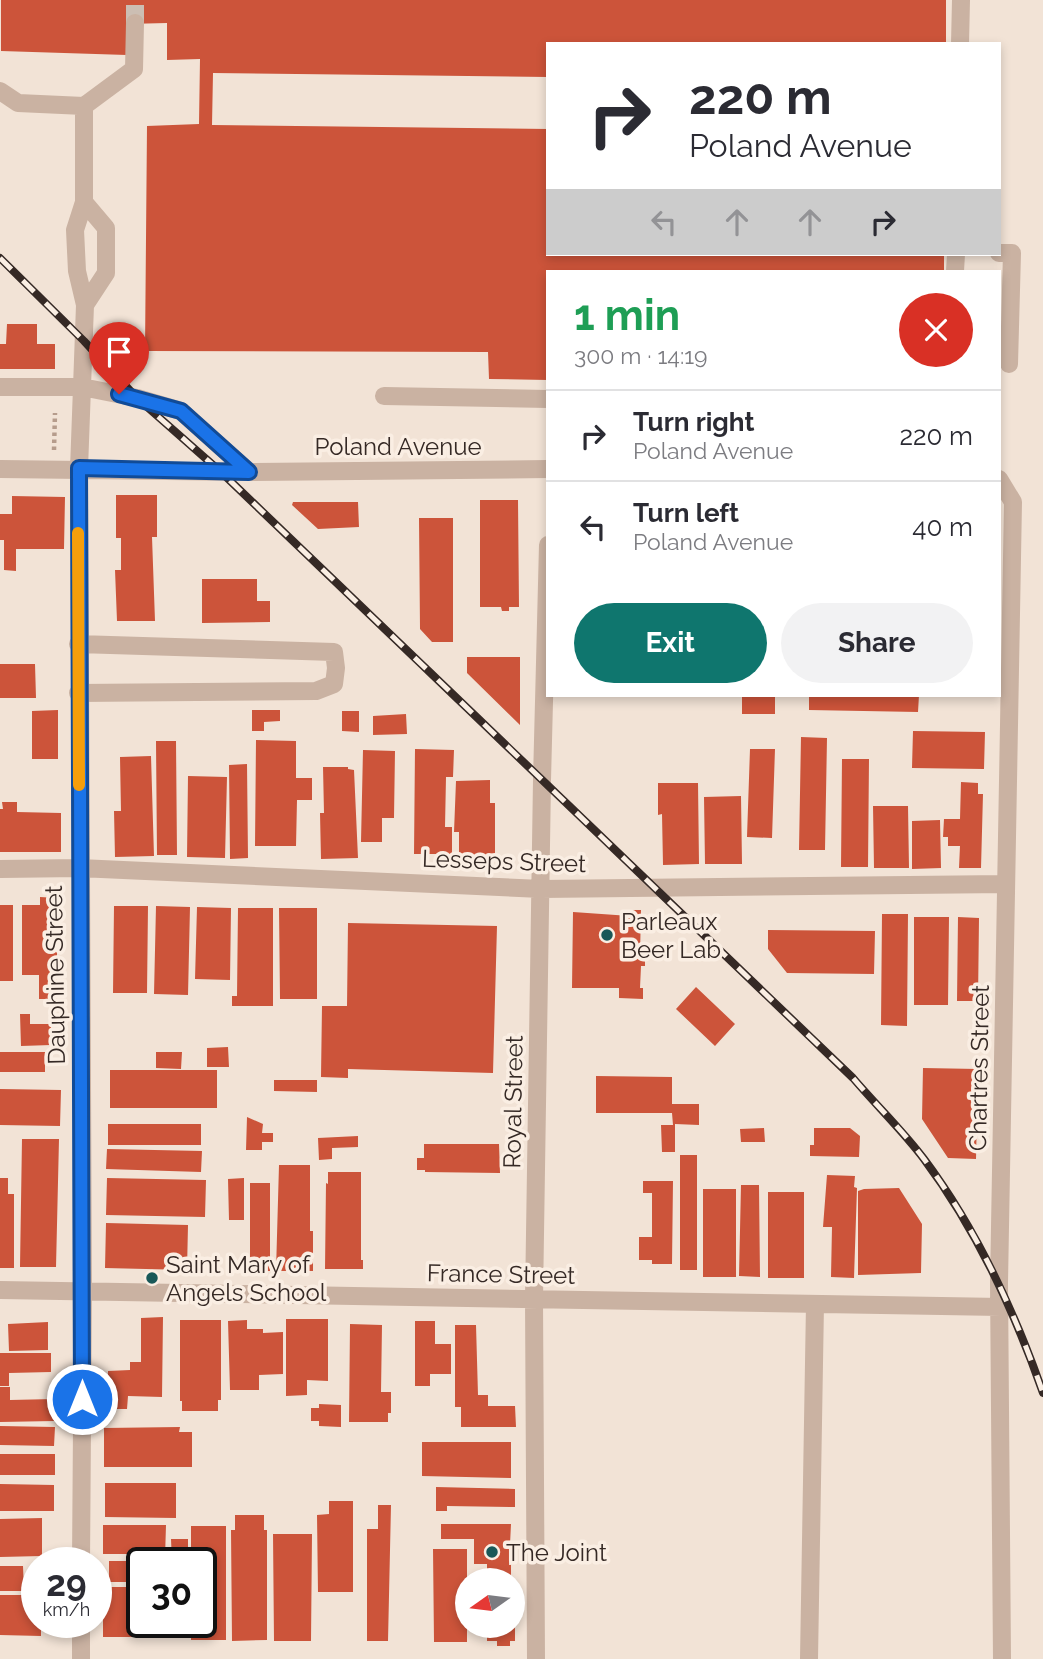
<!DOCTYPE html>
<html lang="en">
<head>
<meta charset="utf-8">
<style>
	:root { --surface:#fff; --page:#f2f2f3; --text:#2b2b33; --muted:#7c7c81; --line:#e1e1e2; --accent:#0f766e }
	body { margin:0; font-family:Raleway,sans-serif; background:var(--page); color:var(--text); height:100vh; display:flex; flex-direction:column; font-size:26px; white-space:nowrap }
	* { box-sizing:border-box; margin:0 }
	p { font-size:23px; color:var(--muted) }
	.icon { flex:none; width:38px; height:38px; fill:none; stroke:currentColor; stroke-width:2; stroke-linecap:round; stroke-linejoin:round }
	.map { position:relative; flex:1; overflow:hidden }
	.details { position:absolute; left:546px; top:270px; width:455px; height:427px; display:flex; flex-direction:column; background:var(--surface); border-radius:0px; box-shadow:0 4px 10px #0003 }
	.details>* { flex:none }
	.top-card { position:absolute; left:546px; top:42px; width:455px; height:214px; border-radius:0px; box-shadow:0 4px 10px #0003; background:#fff; color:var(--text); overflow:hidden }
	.needle { width:46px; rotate:256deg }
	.buttons { position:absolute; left:455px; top:1568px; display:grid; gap:14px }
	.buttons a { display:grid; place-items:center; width:70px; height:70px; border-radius:50%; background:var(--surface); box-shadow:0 4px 10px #0003; font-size:35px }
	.speed { position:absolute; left:21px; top:1547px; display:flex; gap:14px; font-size:35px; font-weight:700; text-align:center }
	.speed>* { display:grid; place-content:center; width:91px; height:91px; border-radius:50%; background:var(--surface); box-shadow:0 4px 10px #0003; line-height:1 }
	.speed small { font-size:18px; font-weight:400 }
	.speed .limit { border:4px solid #111; border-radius:10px; background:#fff; color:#111 }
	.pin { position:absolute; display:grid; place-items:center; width:60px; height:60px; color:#fff; margin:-72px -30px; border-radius:50% 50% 50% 0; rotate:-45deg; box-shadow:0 0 7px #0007 }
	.pin .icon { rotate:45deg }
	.me { position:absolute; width:77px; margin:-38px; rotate:0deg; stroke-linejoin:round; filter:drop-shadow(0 0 5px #0008) }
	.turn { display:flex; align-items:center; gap:24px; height:147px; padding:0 28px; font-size:32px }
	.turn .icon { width:91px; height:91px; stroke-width:2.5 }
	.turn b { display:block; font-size:49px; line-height:60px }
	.lanes { display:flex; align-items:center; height:66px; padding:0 28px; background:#0003; justify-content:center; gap:35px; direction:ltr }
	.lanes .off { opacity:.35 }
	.round { display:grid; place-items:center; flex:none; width:74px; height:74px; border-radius:37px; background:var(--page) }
	.overview { display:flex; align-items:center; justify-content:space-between; height:119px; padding:0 28px }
	h1 { font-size:42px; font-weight:700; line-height:52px; color:#1e9e55 }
	.primary-button { display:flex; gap:14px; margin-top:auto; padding:14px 28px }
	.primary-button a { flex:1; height:80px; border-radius:42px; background:var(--accent); color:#fff; font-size:28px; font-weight:700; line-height:80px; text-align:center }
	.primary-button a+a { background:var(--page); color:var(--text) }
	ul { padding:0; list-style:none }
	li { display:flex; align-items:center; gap:21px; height:91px; padding:0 28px; border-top:2px solid var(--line) }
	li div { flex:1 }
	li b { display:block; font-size:26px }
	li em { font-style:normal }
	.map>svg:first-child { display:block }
	.building { fill:#cc543a }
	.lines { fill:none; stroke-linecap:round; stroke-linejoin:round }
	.minor-tunnel { stroke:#ccbeb3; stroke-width:18; stroke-dasharray:18 9; stroke-linecap:butt }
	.path { stroke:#b69c8c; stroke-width:4.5; stroke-dasharray:3.5 3.5; stroke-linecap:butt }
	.minor { stroke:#cab2a2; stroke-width:18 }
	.rail-casing { stroke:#352925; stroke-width:8 }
	.rail { stroke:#faeee3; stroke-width:5; stroke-dasharray:16; stroke-linecap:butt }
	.route-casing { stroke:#114b97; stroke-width:18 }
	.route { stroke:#1a73e8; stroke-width:12 }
	.slow { stroke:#f59e0b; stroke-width:12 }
	.poi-dot { fill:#195858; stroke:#faeee3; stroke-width:2.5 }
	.labels { text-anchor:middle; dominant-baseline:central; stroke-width:7; stroke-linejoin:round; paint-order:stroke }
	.street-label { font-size:24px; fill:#352925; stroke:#faeee3 }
	.poi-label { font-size:24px; fill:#352925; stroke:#faeee3; text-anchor:start }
</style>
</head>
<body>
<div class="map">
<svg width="1043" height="1659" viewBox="0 0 1043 1659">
	<rect width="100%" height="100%" fill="#f2e3d6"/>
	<path class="building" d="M1 0H946V44H548V77L213 73 212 125 548 129V254H944V271H548V380L489 379 488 352 145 351 147 126 199 124 200 59 167 60V23L127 24V55L1 51Z
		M7 324H37V344H55V369H0V344H6Z
		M116 495H157V537H152L155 621H117L115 570H121V538H116Z
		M12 496 65 497 64 549H16V571L4 570V540H0V514H12Z
		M480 500H518L519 607H509V611H502L501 607H480Z
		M293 502H358L359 527 318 529 292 505Z
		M419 518H453V642H432L420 629Z
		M202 579H257V601H270V622L202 623Z
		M467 657H520V725L467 673Z
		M0 664H35L36 698H0Z
		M809 695H919L918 712 809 710Z
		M742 696H775V714H742Z
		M58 710V759H32V711Z
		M252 710H280V721L264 722V731H252Z
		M342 711H359V732L342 731Z
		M406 714 407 734 373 735V716Z
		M913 731 985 732 984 769 912 768Z
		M801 737 827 738 825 850H799Z
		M256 740 296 741V778H312V800H297L296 846H255Z
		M156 741H176L177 855H157Z
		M415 749 454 750 453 777H446L445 827H452V854H414Z
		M750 749H775L772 838 747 837Z
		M363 750 395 751 394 818H382V842H361Z
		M151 756 154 856 115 857 114 811H121L120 757Z
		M842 759H869L868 867H841Z
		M247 764 248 858 230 859 229 765Z
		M323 767H348V769L354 770 358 858 321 859 320 813H324Z
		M188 776 227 777 225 858 187 857Z
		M490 780V803H495V858H459V832H454L456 781Z
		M961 782 978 783V794H983L981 868H959L960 846H948V837H943L944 819H960Z
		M658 783H698L699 864 663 865 662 814 658 815Z
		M741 796 742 864H705L704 797Z
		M2 802H17V812L61 813V852H0V809H3Z
		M873 806H908L909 868H874Z
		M940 820 941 868 912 869V821Z
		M40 897 57 898V999H39V975H22V905H40Z
		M0 905H13V981H0Z
		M114 906H148L147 993H113Z
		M156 906 190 907 188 995 154 994Z
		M197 907 231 908 230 980 195 979Z
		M238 908H273V1006H232V996H237Z
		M279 908H317V999H280Z
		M630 910H641L640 955H645V966H641L640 988H643V999L619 998V988H572L573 912 630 916Z
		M882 914H908L907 1026 881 1025Z
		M914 917H949L948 1005H914Z
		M958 917 979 918 978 1001H957Z
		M348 923 497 926 493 1073 348 1069V1078L321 1077 322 1006H347Z
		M768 930 875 931 874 974 787 973 768 949Z
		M696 987 735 1024 715 1046 676 1009Z
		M20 1014H30V1024H51V1045L21 1046Z
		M228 1047 229 1067H207V1048Z
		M0 1052H45V1072H0Z
		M156 1052H182L181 1069 156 1068Z
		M923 1068 978 1069 976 1159 948 1158 922 1119Z
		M110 1070H217V1108H110Z
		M596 1076 672 1077V1104H699V1125L675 1124V1152H662L661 1125H673L672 1113H596Z
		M274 1080H317V1092L274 1091Z
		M0 1089 61 1090 60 1126 0 1125Z
		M247 1117 263 1124 262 1133H273V1142H262V1150H246Z
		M108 1124H201V1145H108Z
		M764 1128 765 1142H741L740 1129Z
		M814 1128H850L860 1136 859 1157 810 1156V1145H814Z
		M358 1136V1147L332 1148V1159L319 1160 318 1138Z
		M22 1139H59L56 1267H20Z
		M424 1144H499L500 1173 425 1172V1170H417V1158H424Z
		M107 1149 202 1151 201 1172 106 1169Z
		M680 1155H697V1270H680Z
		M279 1165H310V1231H313V1271H276Z
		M328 1172H361V1260H363V1269H325L326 1183 328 1184Z
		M827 1175 855 1176 854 1187 857 1188 854 1278 831 1277 832 1227H823Z
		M0 1178H8V1194H14V1268H0Z
		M107 1178 206 1180 205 1217 106 1215Z
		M244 1178V1220H229L228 1179Z
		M643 1181H673L672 1264H652V1260H639V1237H652V1193H643Z
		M250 1183H270V1271H250Z
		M741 1185H759L760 1277 739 1276Z
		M899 1188 922 1224 921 1273 858 1275V1191L864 1189Z
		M703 1189H736V1277H703Z
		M768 1192H804V1278H768Z
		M106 1223 188 1225 187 1270 105 1268Z
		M163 1317 162 1397 128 1396 127 1409H107L108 1371 130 1370V1362H141V1318Z
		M286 1319H328V1381L307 1380V1395L286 1396Z
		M180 1320H221V1400H218V1411H182V1401H180Z
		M247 1320V1329H263V1333L283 1332V1374L259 1375V1390H230L228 1321Z
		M415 1321H435V1344H451V1374H430V1386H415Z
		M48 1322V1350L9 1351 8 1324Z
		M350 1324 382 1325 381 1392H391V1413H388V1422H349Z
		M455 1325H476L478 1395H488V1406H515L516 1427H461V1407H455Z
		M0 1353H51V1372L9 1373V1386H0Z
		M0 1387H10V1400L54 1399V1421L0 1422Z
		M319 1404 341 1405V1427L319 1426V1421H311V1408H319Z
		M0 1426 55 1427 54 1446 0 1445Z
		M180 1427 179 1432H192V1467H104V1428Z
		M422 1442H511V1478L422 1476Z
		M0 1454H55V1475H0Z
		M105 1483H176V1518L105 1517Z
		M0 1484 54 1485V1511H0Z
		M436 1487 515 1489V1507L447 1506V1511H436Z
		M329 1501H353V1592H318L317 1515 329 1514Z
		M378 1505H391L388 1641H367V1529H378Z
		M235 1515H264V1530H267V1640L232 1641 231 1530H235Z
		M42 1518V1556L0 1557V1519Z
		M441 1524H511L509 1565H511V1580H487V1564H474V1539H441Z
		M103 1525H166L165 1558H154V1554H103Z
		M191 1526H226V1640H191V1622H201V1563H191Z
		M273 1534H312L311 1641H274Z
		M171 1539H188V1563H172Z
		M433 1549H467V1642H434Z
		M109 1561H137V1575H132V1582H109Z
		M0 1566H23L24 1591H0Z
		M103 1587H142V1622H188V1637H103Z
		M0 1595H37V1622H41V1636L0 1635Z
		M487 1626H515V1641H510V1646H497V1641H487Z"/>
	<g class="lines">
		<path class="minor-tunnel" d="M135 23V0"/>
		<path class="path" d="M54 450 55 413"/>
		<path class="minor" d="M960 44 961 0
			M0 91 18 103 84 106V202L75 230 77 271 85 305 79 469 83 1290 81 1563
			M84 106 134 69 135 23
			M84 202 106 228V273L85 305
			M999 253H1012L1009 364
			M955 271 956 254
			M0 387H82L137 398 181 411 249 472
			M384 396 548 399
			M0 469 249 472 548 469
			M999 479 1013 502 999 1283 1002 1659
			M78 693 316 691 334 684 336 668 334 652 78 644
			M0 869 79 868 541 889 1006 884
			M0 1290 1001 1307
			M81 1659V1622
			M536 1659 534 1299 542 780 548 545
			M809 1659 815 1304"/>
		<defs>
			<path id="rail" d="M0 258 84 341 137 398 221 472 853 1078C876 1105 903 1131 924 1159 977 1230 1014 1310 1043 1393"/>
		</defs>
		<use href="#rail" class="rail-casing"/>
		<use href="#rail" class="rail"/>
	</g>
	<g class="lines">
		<defs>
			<path id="route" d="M82 1399 79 468 249 472 181 411 119 394"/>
		</defs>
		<use href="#route" class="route-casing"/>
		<use href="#route" class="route"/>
		<path class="slow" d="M78 533 79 785"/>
	</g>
	<g class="poi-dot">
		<circle cx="607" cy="935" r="7"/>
		<circle cx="152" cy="1278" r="7"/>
		<circle cx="492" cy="1552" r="7"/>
	</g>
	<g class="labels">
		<g class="street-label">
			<text x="398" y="446">Poland Avenue</text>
			<text transform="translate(504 861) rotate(2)">Lesseps Street</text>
			<text transform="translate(55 975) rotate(-91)">Dauphine Street</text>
			<text transform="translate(979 1068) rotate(-89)">Chartres Street</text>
			<text transform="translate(513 1102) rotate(-89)">Royal Street</text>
			<text transform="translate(501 1274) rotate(1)">France Street</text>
		</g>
		<g class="poi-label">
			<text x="621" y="921">Parleaux<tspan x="621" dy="28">Beer Lab</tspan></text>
			<text x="166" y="1264">Saint Mary of<tspan x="166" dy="28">Angels School</tspan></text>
			<text x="506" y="1552">The Joint</text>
		</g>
	</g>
</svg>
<div class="buttons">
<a><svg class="needle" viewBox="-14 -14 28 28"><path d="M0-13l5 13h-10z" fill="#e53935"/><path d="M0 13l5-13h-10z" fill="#7c7c81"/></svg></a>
</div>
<div class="speed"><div>29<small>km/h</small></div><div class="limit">30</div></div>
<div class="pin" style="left:119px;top:394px;background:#d93025"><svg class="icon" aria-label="arrive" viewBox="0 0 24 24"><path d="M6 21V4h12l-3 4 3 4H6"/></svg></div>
<svg class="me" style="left:82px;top:1399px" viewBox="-20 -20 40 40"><circle r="17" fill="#1a73e8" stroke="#fff" stroke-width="3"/><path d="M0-11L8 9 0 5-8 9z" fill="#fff"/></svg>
<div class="top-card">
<div class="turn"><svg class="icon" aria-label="right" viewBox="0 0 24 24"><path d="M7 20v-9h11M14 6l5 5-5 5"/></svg><div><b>220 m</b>Poland Avenue</div></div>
<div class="lanes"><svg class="icon off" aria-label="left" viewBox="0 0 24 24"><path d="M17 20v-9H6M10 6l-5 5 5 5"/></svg><svg class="icon off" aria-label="ahead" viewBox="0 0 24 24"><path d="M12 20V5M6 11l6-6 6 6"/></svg><svg class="icon off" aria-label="ahead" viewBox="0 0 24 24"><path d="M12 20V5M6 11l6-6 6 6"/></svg><svg class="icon" aria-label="right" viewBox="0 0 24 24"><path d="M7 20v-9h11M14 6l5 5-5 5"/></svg></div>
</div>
<section class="details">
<div class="overview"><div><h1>1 min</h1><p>300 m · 14:19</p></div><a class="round" style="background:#d93025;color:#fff"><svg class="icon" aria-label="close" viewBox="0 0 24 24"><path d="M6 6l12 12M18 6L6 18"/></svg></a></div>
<ul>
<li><svg class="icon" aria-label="right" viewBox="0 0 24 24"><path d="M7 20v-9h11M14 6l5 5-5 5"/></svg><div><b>Turn right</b><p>Poland Avenue</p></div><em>220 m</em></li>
<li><svg class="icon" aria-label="left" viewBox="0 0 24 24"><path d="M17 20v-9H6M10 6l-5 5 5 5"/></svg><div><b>Turn left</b><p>Poland Avenue</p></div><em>40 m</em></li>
</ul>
<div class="primary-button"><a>Exit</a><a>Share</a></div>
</section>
</div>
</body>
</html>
